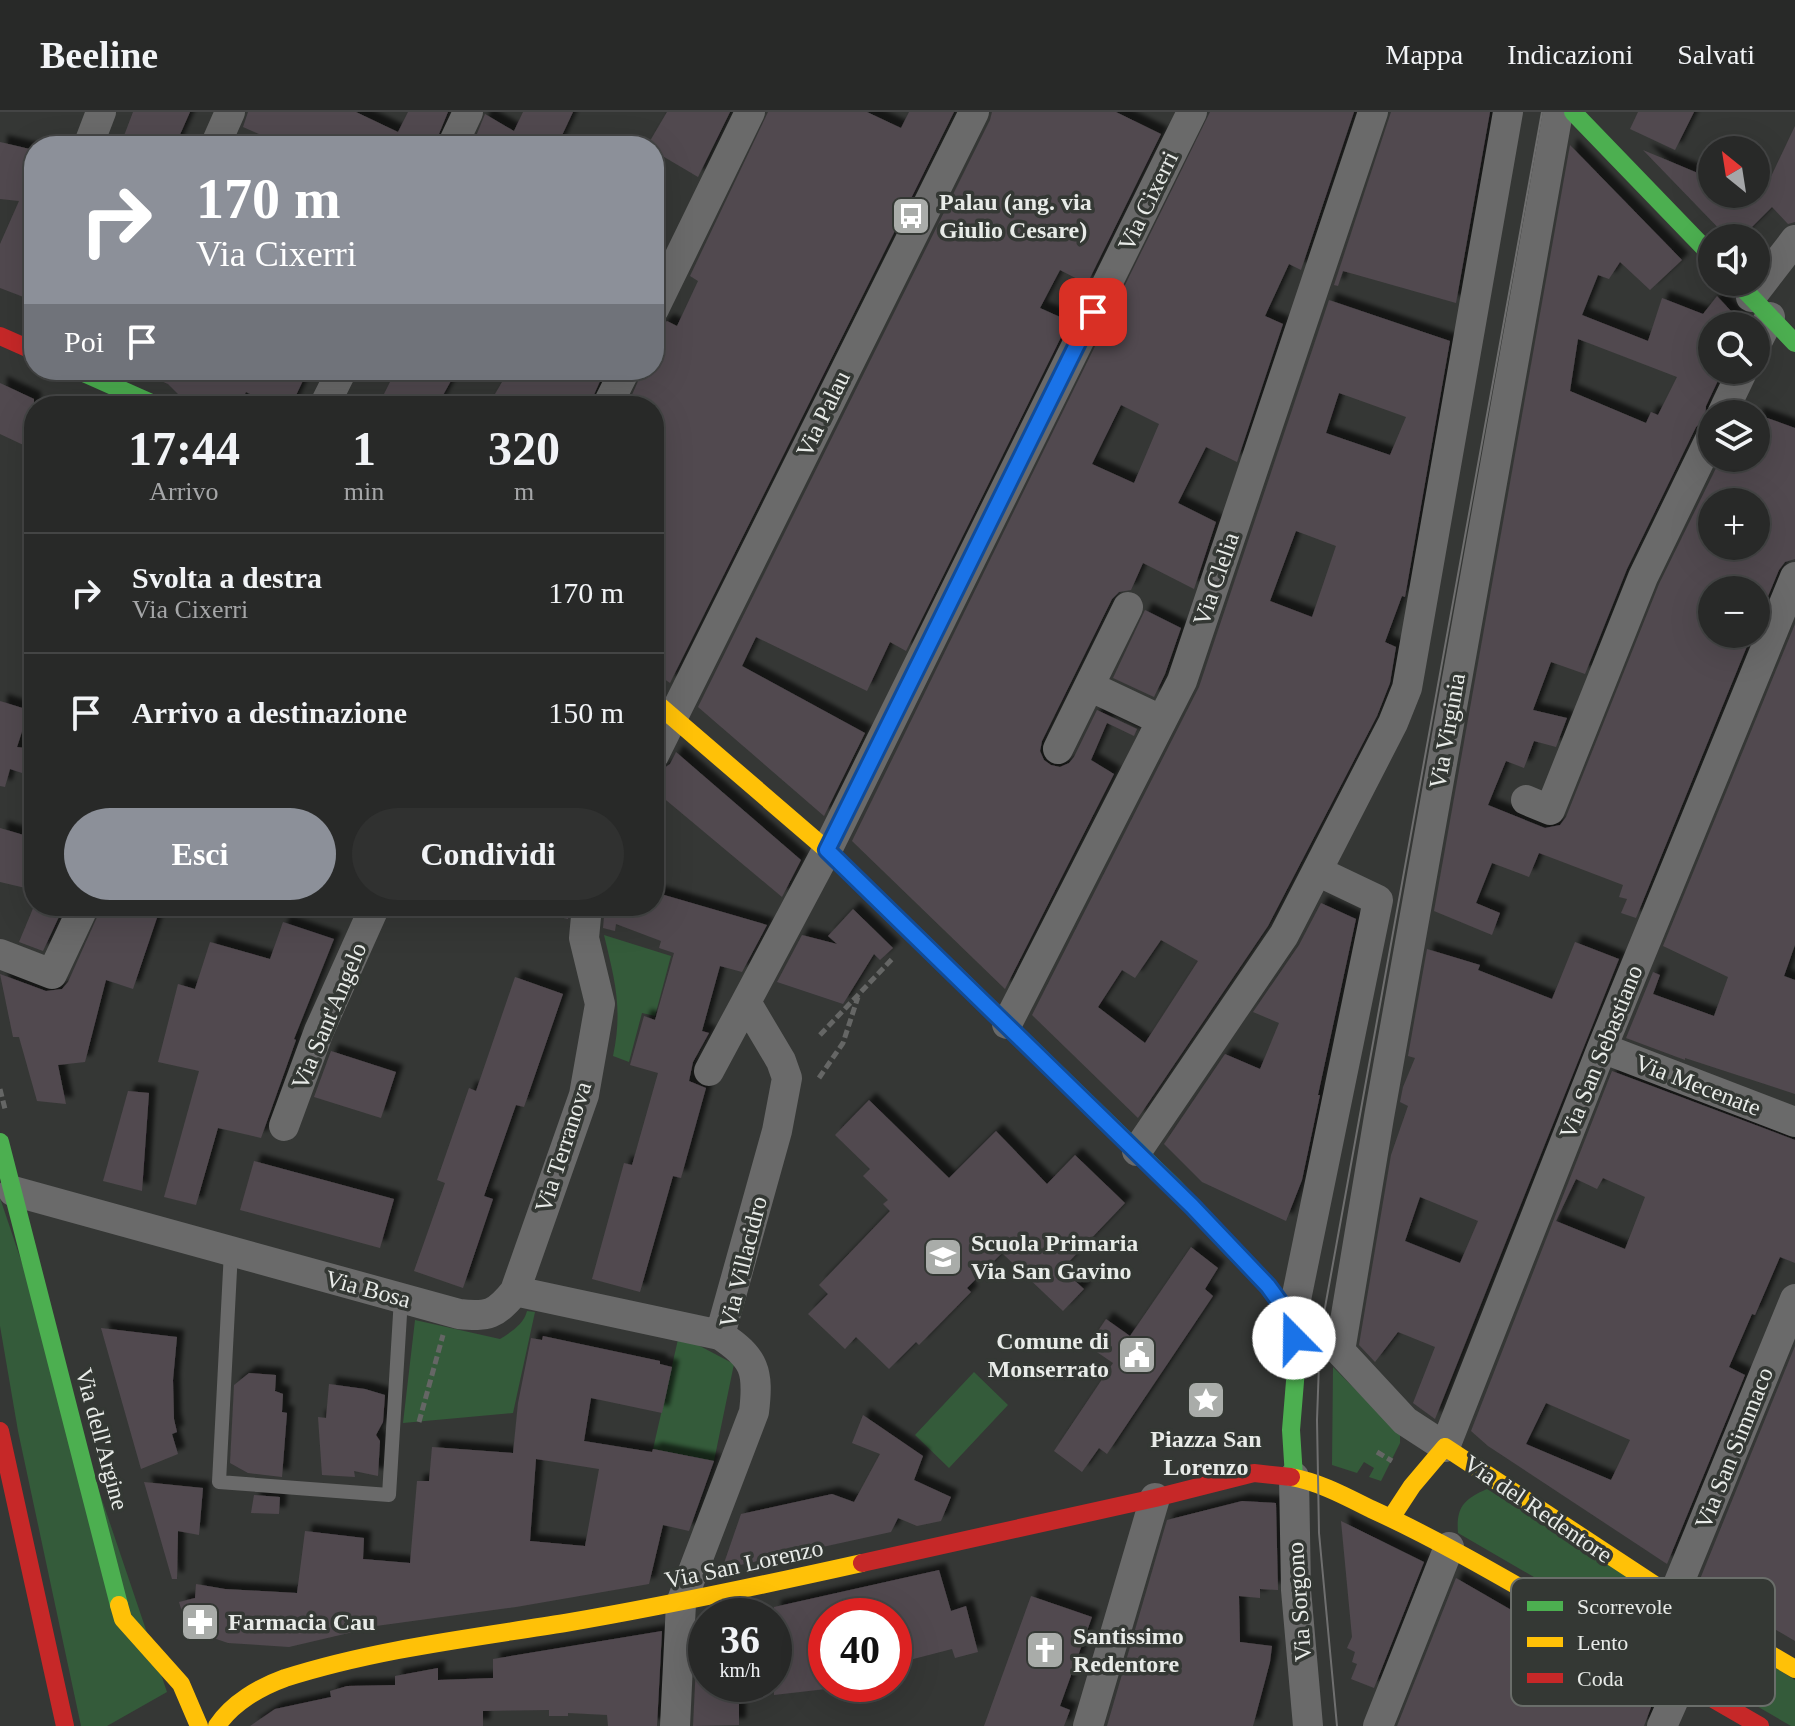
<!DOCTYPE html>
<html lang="it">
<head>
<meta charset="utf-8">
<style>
	:root { --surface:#282928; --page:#303130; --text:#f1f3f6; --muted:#a5a6a8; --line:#444545; --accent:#8c9099 }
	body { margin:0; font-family:"Times New Roman",serif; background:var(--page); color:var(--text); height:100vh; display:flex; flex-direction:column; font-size:30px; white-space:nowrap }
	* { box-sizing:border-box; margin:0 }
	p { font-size:26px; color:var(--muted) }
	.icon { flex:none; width:44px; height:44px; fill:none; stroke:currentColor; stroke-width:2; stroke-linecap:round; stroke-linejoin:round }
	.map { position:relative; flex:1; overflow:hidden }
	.side { position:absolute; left:24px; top:284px; width:640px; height:520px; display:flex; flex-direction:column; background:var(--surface); border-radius:32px; box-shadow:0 8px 32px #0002,0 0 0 2px var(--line) }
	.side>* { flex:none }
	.banner { position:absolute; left:24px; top:24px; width:640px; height:244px; border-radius:32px; box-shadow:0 8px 32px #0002,0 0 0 2px var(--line); background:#8c9099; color:#fff; overflow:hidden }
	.needle { width:52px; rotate:330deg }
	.buttons { position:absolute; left:1698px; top:24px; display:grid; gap:16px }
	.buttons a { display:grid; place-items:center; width:72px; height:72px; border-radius:50%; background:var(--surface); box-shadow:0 8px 32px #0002,0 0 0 2px var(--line); font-size:40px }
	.speed { position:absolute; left:688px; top:1486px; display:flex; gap:16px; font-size:40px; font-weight:700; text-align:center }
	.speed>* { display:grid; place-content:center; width:104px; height:104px; border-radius:50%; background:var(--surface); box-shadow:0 8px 32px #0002,0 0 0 2px var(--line); line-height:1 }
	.speed small { font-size:20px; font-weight:400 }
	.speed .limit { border:12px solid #d22; background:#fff; color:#111 }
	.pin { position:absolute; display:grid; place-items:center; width:68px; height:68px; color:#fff; margin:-34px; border-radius:16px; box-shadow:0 4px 12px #0006 }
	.me { position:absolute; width:88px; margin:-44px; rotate:338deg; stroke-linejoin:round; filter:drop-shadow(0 0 6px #0008) }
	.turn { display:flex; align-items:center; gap:28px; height:168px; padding:0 40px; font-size:36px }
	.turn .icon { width:104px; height:104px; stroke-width:2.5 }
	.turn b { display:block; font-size:56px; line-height:68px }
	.then { display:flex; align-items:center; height:76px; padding:0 40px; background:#0003; gap:16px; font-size:30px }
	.eta { display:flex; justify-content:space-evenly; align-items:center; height:136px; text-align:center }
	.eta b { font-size:48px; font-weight:700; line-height:56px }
	.button { display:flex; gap:16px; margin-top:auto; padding:16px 40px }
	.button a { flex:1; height:92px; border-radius:48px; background:var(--accent); color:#fff; font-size:32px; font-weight:700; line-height:92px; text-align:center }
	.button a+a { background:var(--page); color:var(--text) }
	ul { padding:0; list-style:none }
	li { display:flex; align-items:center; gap:24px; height:120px; padding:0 40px; border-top:2px solid var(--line) }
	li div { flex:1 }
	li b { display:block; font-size:30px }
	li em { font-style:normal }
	header { display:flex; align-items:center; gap:48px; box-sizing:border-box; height:112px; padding:0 40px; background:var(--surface); border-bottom:2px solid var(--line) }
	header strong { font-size:38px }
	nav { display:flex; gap:44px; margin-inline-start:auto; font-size:28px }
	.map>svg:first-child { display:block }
	.green { fill:#345b3a }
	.building { fill:#51494f; fill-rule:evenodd; filter:url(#shadow) }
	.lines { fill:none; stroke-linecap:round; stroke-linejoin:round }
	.path { stroke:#656665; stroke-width:5; stroke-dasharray:8 4; stroke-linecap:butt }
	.lane { stroke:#6a6a6a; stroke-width:14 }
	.street { stroke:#6a6a6a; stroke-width:30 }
	.fast { stroke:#4caf50; stroke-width:18 }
	.slow { stroke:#ffc107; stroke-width:18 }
	.jam { stroke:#c62828; stroke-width:18 }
	.tram { stroke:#6f6f6f; stroke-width:2 }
	.route-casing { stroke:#114b97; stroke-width:20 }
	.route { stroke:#1a73e8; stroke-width:14 }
	.labels { text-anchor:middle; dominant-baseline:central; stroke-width:7; stroke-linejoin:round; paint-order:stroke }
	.street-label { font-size:24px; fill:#e8ebe8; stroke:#343834 }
	.poi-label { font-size:24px; font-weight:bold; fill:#e8ebe8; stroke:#343834; text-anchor:start }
	.key { fill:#343834; stroke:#6a6e6a; stroke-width:2 }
	.key-label { font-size:22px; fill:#e8ebe8 }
</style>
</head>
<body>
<header>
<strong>Beeline</strong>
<nav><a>Mappa</a><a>Indicazioni</a><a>Salvati</a></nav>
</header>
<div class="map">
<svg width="1795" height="1614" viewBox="0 0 1795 1614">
	<defs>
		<filter id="shadow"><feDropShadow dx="7" dy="-7" stdDeviation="2" flood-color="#0009"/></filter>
	</defs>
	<rect width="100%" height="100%" fill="#353735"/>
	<path class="green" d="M604 823 671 844 655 904 642 901 629 950 613 944C623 897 615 869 604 823Z
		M0 1086 167 1580 107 1614H81L18 1319 0 1214Z
		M527 1199 535 1200 513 1301 403 1311 415 1208 500 1227C511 1220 524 1212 527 1199Z
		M679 1223 734 1252 714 1349 653 1337Z
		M1333 1255 1400 1322V1331L1381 1369 1369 1365 1374 1356 1364 1350 1357 1361 1332 1353Z
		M974 1260 1008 1293 949 1356 915 1323Z
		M1487 1377 1795 1568V1614H1791L1458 1421C1456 1395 1464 1387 1487 1377Z"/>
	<path class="building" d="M133 0H190L175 34H136L122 29Z
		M248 0H356L398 20 408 0H448L434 34H380L363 25 359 34H286L243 15Z
		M523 0H573L557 34H472L485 2 514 19Z
		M667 0H730L698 65 654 39V34H647Z
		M768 0H867L901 16 909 0H954L670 571 654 560V294H627L643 258H654V229L662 213 667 209 677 214 698 169 690 164Z
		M992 0H1116L1161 22 1087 172 1060 158 1040 196 1069 209 906 539 890 530 867 579 756 525 742 554 865 621 824 704 698 595 990 8Z
		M1210 0H1354L1301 158 1289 152 1265 204 1283 212 1237 350 1206 335 1178 391 1216 410 1194 477 1143 451 1131 478 1119 480 1112 487 1042 629 1040 639 1044 648 1051 653 1060 655 1069 651 1074 645 1097 598 1137 617 1134 624 1107 611 1091 648 1114 662 1005 877 852 729ZM1121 293 1159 312 1134 371 1092 352Z
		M1391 0H1490L1456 191 1343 159 1338 174 1334 173Z
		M1638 0H1694L1675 38 1630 17Z
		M1795 14V110L1788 112 1772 95 1741 126H1728L1643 38 1712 67V82H1756V71L1758 68 1767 73Z
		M0 30 34 38V189L0 176V132L19 89 0 87Z
		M1570 33 1682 148 1650 178 1620 150 1609 167 1598 163 1582 203 1648 229 1662 186 1703 202 1717 184 1745 214H1712V258H1723L1706 294 1705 307 1696 315 1627 457 1585 562 1551 550 1533 598 1567 606 1556 635 1534 629 1524 656 1506 649 1488 693 1545 716 1560 713 1566 705 1659 472 1721 346H1756V302L1795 316V447L1785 450 1779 458 1756 513V478H1712V522H1752L1636 806 1621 801 1627 787 1619 785 1623 773 1539 741 1529 765 1492 751 1476 791 1500 801 1492 823 1434 799ZM1578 227 1677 265 1658 303 1651 300 1646 311 1570 279ZM1712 390H1756V434H1712Z
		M1329 188 1450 229 1405 485 1402 484 1385 530 1396 535 1390 571 1377 604 1268 814 1138 1006 1032 903 1199 575ZM1339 281 1406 305 1390 343 1326 321ZM1296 419 1336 434 1312 505 1270 489ZM1161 828 1198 849 1145 931 1098 895 1122 858 1135 866Z
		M136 258H308L291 294H276L246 280 239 294H204L178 282 168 272Z
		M396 258H457L437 294H378Z
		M509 258H605L589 294H488Z
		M0 271 34 287V338L0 322Z
		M1145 498 1181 516 1165 562 1154 585 1113 566Z
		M1795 512V833L1784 864 1795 868V982L1685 946V948L1626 926 1653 860 1660 863 1653 882 1714 904 1728 865 1663 834Z
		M0 589 29 598 17 635 34 637V665L10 657 5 675 0 674Z
		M676 640 801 748 782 785 654 678 660 659 670 652Z
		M0 716 34 726V778L0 770Z
		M654 780 767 813 742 860 720 854 702 919 709 921 693 950 689 969 706 976 681 1066 673 1064 640 1180 592 1167 624 1051 632 1053 658 961 630 953 644 904 655 908 674 841 659 836 661 829 616 812 615 819 603 816 605 794H654Z
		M1321 791 1356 807 1318 983H1320L1302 1068 1286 1109 1202 1070 1164 1032 1225 942 1260 957 1279 911 1253 900 1299 833Z
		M34 794H64L43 839 19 830Z
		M102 794H161L133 877 106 868 85 950 58 953 66 992 37 989 19 925H13L0 862 46 879 62 877 68 870Z
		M547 794H569L568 807 546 802Z
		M853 797 893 836 880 848 874 842 843 892 777 870 802 823 837 832 828 824Z
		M283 810 334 827 294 927 296 928 261 1026 218 1016 196 1093 164 1085 199 959 158 950 178 872 195 877 210 830 270 847Z
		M1575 830 1619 847 1435 1307 1413 1291 1435 1235 1398 1220 1375 1250 1359 1233 1391 1043 1408 994 1400 990 1403 975 1415 946 1408 944 1427 837 1480 853 1478 858 1552 887ZM1420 1085 1478 1109 1460 1151 1405 1129Z
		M515 865 563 882 524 995 516 993 484 1084 493 1087 463 1176 414 1159 445 1071 437 1068 469 976 476 979Z
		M331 939 396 960 381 1006 314 985Z
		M1612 959 1795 1028V1151L1780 1145 1755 1203 1752 1202 1729 1255 1745 1263 1667 1452 1488 1334 1471 1319ZM1603 1066 1645 1085 1625 1137 1556 1109 1576 1067 1597 1077ZM1546 1291 1630 1328 1611 1368 1526 1332Z
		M128 979 149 981 142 1079 103 1069Z
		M869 988 949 1066 996 1019 1047 1072 1075 1043 1125 1091 1062 1157 1084 1177 1063 1199 1002 1141 967 1176 971 1180 919 1233 916 1230 889 1257 856 1225 845 1237 808 1202 828 1182 819 1173 890 1099 883 1092 888 1088 863 1064 870 1057 835 1023Z
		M254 1049 394 1087 380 1136 240 1098Z
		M1191 1135 1218 1156 1205 1177 1213 1184 1107 1342 1099 1336 1082 1360 1054 1339 1113 1251 1088 1234 1106 1207 1130 1224Z
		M101 1216 177 1225 173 1268 174 1307 177 1320 172 1322 178 1342 141 1357Z
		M543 1224 660 1249V1252L672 1255 662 1301 591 1286 584 1329 652 1340 653 1337 714 1349 689 1419 663 1413 649 1472 516 1495 354 1517 353 1520 289 1535 228 1531 187 1517 179 1490 195 1486 196 1472 225 1477 297 1481 305 1419 364 1426 363 1447 410 1451 417 1369H429L432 1335 513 1341 518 1291 531 1226 542 1228ZM536 1347 599 1357 585 1434 530 1429Z
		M1795 1234V1529L1698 1472Z
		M249 1261 276 1263 275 1279 283 1282 282 1300 287 1301 282 1365 248 1361 230 1351 234 1273Z
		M329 1272 365 1277 385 1283 383 1310 376 1323 380 1329 378 1364 354 1359 355 1365 322 1363 318 1305 326 1306Z
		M863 1303 923 1344 914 1368 951 1385 941 1409 917 1414 898 1406 891 1420 722 1457 741 1402 832 1382 854 1390 880 1342 852 1331Z
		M144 1370 203 1376 199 1423 178 1419 177 1467H172Z
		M254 1383 280 1385 279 1402 251 1401Z
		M1242 1389 1276 1391 1278 1478 1260 1477V1486L1239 1484 1240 1530 1272 1534 1270 1550 1253 1614H1107L1167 1408Z
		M1341 1409 1424 1450 1374 1576 1351 1567 1357 1552 1352 1550 1355 1540 1347 1536 1352 1525Z
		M939 1458 951 1499 966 1494 978 1540 955 1546 952 1537 894 1552V1504H826V1577L774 1583V1495Z
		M1456 1466 1656 1582 1644 1614H1397Z
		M1031 1484 1092 1505 1060 1594 1070 1598 1064 1614H984Z
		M706 1510V1572H739V1613L693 1614 698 1512Z
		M662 1519 657 1614H608L607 1603 568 1601V1604H549V1598L483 1599V1614H250L275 1597 331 1585 330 1579 347 1574 395 1573V1564L438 1556V1568L493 1566V1547Z"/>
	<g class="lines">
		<path class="path" d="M820 923 894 845
			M819 966 843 931 858 885
			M0 977 5 997
			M419 1310 443 1223
			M1377 1340 1392 1349"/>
		<path class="lane" d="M231 1139 219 1370 389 1383 401 1186"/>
		<path class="street" d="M1558 0 1379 1005 1340 1239 1405 1309 1445 1335 1602 936 1795 465
			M88 34 101 0
			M215 34 230 0
			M452 34 468 0
			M1751 185 1795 128
			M654 197 750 0
			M1756 232 1770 205
			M324 294 342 258
			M607 294 625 258
			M1722 302 1743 258
			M1089 574 1161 608
			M1058 637 1128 495
			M654 643 974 0
			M1526 688 1550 698 1643 465 1712 323
			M0 842 52 862 84 794
			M1007 912 1182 569 1373 0
			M1602 936 1795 1010
			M709 959 746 890
			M284 1014 319 919 375 794
			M1137 1039 1284 823 1393 611 1407 576 1508 0
			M13 1079 459 1202C488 1205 496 1203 515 1179L584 983 600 892 584 826 587 794
			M515 1179 720 1223C755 1246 759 1259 754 1300L681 1491 675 1614
			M1292 1207 1378 788 1317 759
			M720 1223 777 1019 787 966 781 949 746 890 827 738 1192 0
			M1294 1365 1296 1478 1308 1614
			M1673 1485 1795 1187
			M1088 1614 1155 1386
			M1378 1614 1449 1435
			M1662 1614 1682 1569"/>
		<path class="fast" d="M1573 0 1712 144
			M1737 170 1795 231
			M77 258 158 294
			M1000 906 1173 1074 1268 1174 1292 1207 1297 1245 1291 1318 1294 1365
			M0 1030 119 1493"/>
		<path class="slow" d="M654 589 827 738 1000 906
			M1291 1365C1319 1370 1345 1384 1371 1397 1441 1429 1507 1468 1573 1506
			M1391 1406 1412 1374 1445 1335 1673 1485 1795 1557
			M119 1493 123 1507 181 1572 199 1614
			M217 1614C232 1591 260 1575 285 1566 376 1537 472 1526 565 1511 665 1494 763 1473 862 1451"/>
		<path class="jam" d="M0 224 34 239
			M0 1319 65 1614
			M862 1451 1155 1386 1254 1361 1291 1365
			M1573 1506 1760 1614"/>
		<path class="tram" d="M1337 1614 1319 1421 1317 1308 1320 1223 1542 0"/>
	</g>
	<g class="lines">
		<defs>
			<path id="route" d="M1093 200 827 738 1192 1094 1268 1174 1292 1207 1294 1226"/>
		</defs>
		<use href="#route" class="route-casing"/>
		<use href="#route" class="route"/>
	</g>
	<defs>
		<symbol id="bus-square" viewBox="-11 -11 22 22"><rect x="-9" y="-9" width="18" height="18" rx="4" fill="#a9aca9" stroke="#343834"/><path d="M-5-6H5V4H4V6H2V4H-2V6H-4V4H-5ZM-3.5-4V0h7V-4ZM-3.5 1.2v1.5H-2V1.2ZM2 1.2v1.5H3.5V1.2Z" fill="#fff"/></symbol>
		<symbol id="school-square" viewBox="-11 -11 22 22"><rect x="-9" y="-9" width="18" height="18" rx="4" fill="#a9aca9" stroke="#343834"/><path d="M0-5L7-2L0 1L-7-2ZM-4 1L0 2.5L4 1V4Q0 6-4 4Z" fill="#fff"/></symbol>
		<symbol id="civic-square" viewBox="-11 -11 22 22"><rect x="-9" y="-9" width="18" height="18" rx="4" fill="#a9aca9" stroke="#343834"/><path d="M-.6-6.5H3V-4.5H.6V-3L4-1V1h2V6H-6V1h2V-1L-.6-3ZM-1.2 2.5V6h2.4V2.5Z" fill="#fff"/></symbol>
		<symbol id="sight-square" viewBox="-11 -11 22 22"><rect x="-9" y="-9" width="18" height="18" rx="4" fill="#a9aca9" stroke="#343834"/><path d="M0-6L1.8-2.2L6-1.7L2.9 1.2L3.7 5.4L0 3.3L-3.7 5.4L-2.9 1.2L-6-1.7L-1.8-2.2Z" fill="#fff"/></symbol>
		<symbol id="pharmacy-square" viewBox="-11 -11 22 22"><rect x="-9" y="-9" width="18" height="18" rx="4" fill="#a9aca9" stroke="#343834"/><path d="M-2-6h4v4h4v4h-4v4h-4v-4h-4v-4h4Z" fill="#fff"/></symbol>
		<symbol id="church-square" viewBox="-11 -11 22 22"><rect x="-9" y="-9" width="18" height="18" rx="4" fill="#a9aca9" stroke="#343834"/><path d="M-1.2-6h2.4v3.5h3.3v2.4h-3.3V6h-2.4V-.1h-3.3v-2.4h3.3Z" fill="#fff"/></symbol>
	</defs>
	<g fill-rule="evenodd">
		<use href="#bus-square" x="889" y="82" width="44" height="44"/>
		<use href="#school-square" x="921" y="1123" width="44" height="44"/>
		<use href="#civic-square" x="1115" y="1221" width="44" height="44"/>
		<use href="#sight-square" x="1184" y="1266" width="44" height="44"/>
		<use href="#pharmacy-square" x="178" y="1488" width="44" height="44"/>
		<use href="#church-square" x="1023" y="1516" width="44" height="44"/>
	</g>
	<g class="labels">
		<g class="street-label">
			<text transform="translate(1148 89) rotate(-64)">Via Cixerri</text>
			<text transform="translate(823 302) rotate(-64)">Via Palau</text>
			<text transform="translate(1216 467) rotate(-71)">Via Clelia</text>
			<text transform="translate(1447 619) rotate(-80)">Via Virginia</text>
			<text transform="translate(329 904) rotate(-67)">Via Sant'Angelo</text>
			<text transform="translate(1601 940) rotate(-68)">Via San Sebastiano</text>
			<text transform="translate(1698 973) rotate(21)">Via Mecenate</text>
			<text transform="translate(563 1035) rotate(-72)">Via Terranova</text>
			<text transform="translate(743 1150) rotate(-76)">Via Villacidro</text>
			<text transform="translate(368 1177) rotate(15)">Via Bosa</text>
			<text transform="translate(102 1327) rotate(75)">Via dell'Argine</text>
			<text transform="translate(1734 1336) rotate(-68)">Via San Simmaco</text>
			<text transform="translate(1538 1397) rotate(34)">Via del Redentore</text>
			<text transform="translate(744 1452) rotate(-12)">Via San Lorenzo</text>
			<text transform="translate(1299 1490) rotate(-94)">Via Sorgono</text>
		</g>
		<g class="poi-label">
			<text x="939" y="90">Palau (ang. via<tspan x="939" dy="28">Giulio Cesare)</tspan></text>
			<text x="971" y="1131">Scuola Primaria<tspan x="971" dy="28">Via San Gavino</tspan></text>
			<text x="1109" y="1229" text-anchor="end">Comune di<tspan x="1109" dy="28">Monserrato</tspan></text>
			<text x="1206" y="1327" text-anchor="middle">Piazza San<tspan x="1206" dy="28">Lorenzo</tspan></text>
			<text x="228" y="1510">Farmacia Cau</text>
			<text x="1073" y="1524">Santissimo<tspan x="1073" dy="28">Redentore</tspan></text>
		</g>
	</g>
	<rect x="1511" y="1466" width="264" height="128" rx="12" class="key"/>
	<rect x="1527" y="1489" width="36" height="10" fill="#4caf50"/>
	<rect x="1527" y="1525" width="36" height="10" fill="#ffc107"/>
	<rect x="1527" y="1561" width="36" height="10" fill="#c62828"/>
	<g class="key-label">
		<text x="1577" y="1502">Scorrevole</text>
		<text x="1577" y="1538">Lento</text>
		<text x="1577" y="1574">Coda</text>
	</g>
</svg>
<div class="buttons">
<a><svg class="needle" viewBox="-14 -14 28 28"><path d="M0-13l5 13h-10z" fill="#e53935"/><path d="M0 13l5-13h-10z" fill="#a5a6a8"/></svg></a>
<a><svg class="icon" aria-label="sound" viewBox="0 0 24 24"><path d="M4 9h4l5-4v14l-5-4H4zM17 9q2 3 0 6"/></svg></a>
<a><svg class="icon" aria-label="search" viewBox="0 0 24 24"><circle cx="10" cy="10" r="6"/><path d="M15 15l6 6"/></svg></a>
<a><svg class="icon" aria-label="layers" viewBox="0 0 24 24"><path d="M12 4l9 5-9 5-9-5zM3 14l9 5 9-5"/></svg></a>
<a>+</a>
<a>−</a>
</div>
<div class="speed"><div>36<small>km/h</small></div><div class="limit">40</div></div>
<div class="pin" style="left:1093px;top:200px;background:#d93025"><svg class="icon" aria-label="arrive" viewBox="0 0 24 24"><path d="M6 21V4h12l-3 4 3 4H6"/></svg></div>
<svg class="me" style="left:1294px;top:1226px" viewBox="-20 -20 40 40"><circle r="19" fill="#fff"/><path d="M0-13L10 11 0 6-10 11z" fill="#1a73e8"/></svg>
<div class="banner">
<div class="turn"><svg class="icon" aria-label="right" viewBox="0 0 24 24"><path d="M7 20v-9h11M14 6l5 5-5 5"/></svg><div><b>170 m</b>Via Cixerri</div></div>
<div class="then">Poi<svg class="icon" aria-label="arrive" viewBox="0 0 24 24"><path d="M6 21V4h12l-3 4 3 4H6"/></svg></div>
</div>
<section class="side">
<div class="eta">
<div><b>17:44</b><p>Arrivo</p></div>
<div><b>1</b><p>min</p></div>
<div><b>320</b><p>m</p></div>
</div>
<ul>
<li><svg class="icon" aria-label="right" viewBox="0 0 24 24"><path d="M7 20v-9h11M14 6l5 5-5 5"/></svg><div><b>Svolta a destra</b><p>Via Cixerri</p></div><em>170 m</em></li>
<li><svg class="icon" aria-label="arrive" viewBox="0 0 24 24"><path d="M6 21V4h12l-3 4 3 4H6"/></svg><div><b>Arrivo a destinazione</b></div><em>150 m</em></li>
</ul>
<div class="button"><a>Esci</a><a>Condividi</a></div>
</section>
</div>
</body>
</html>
